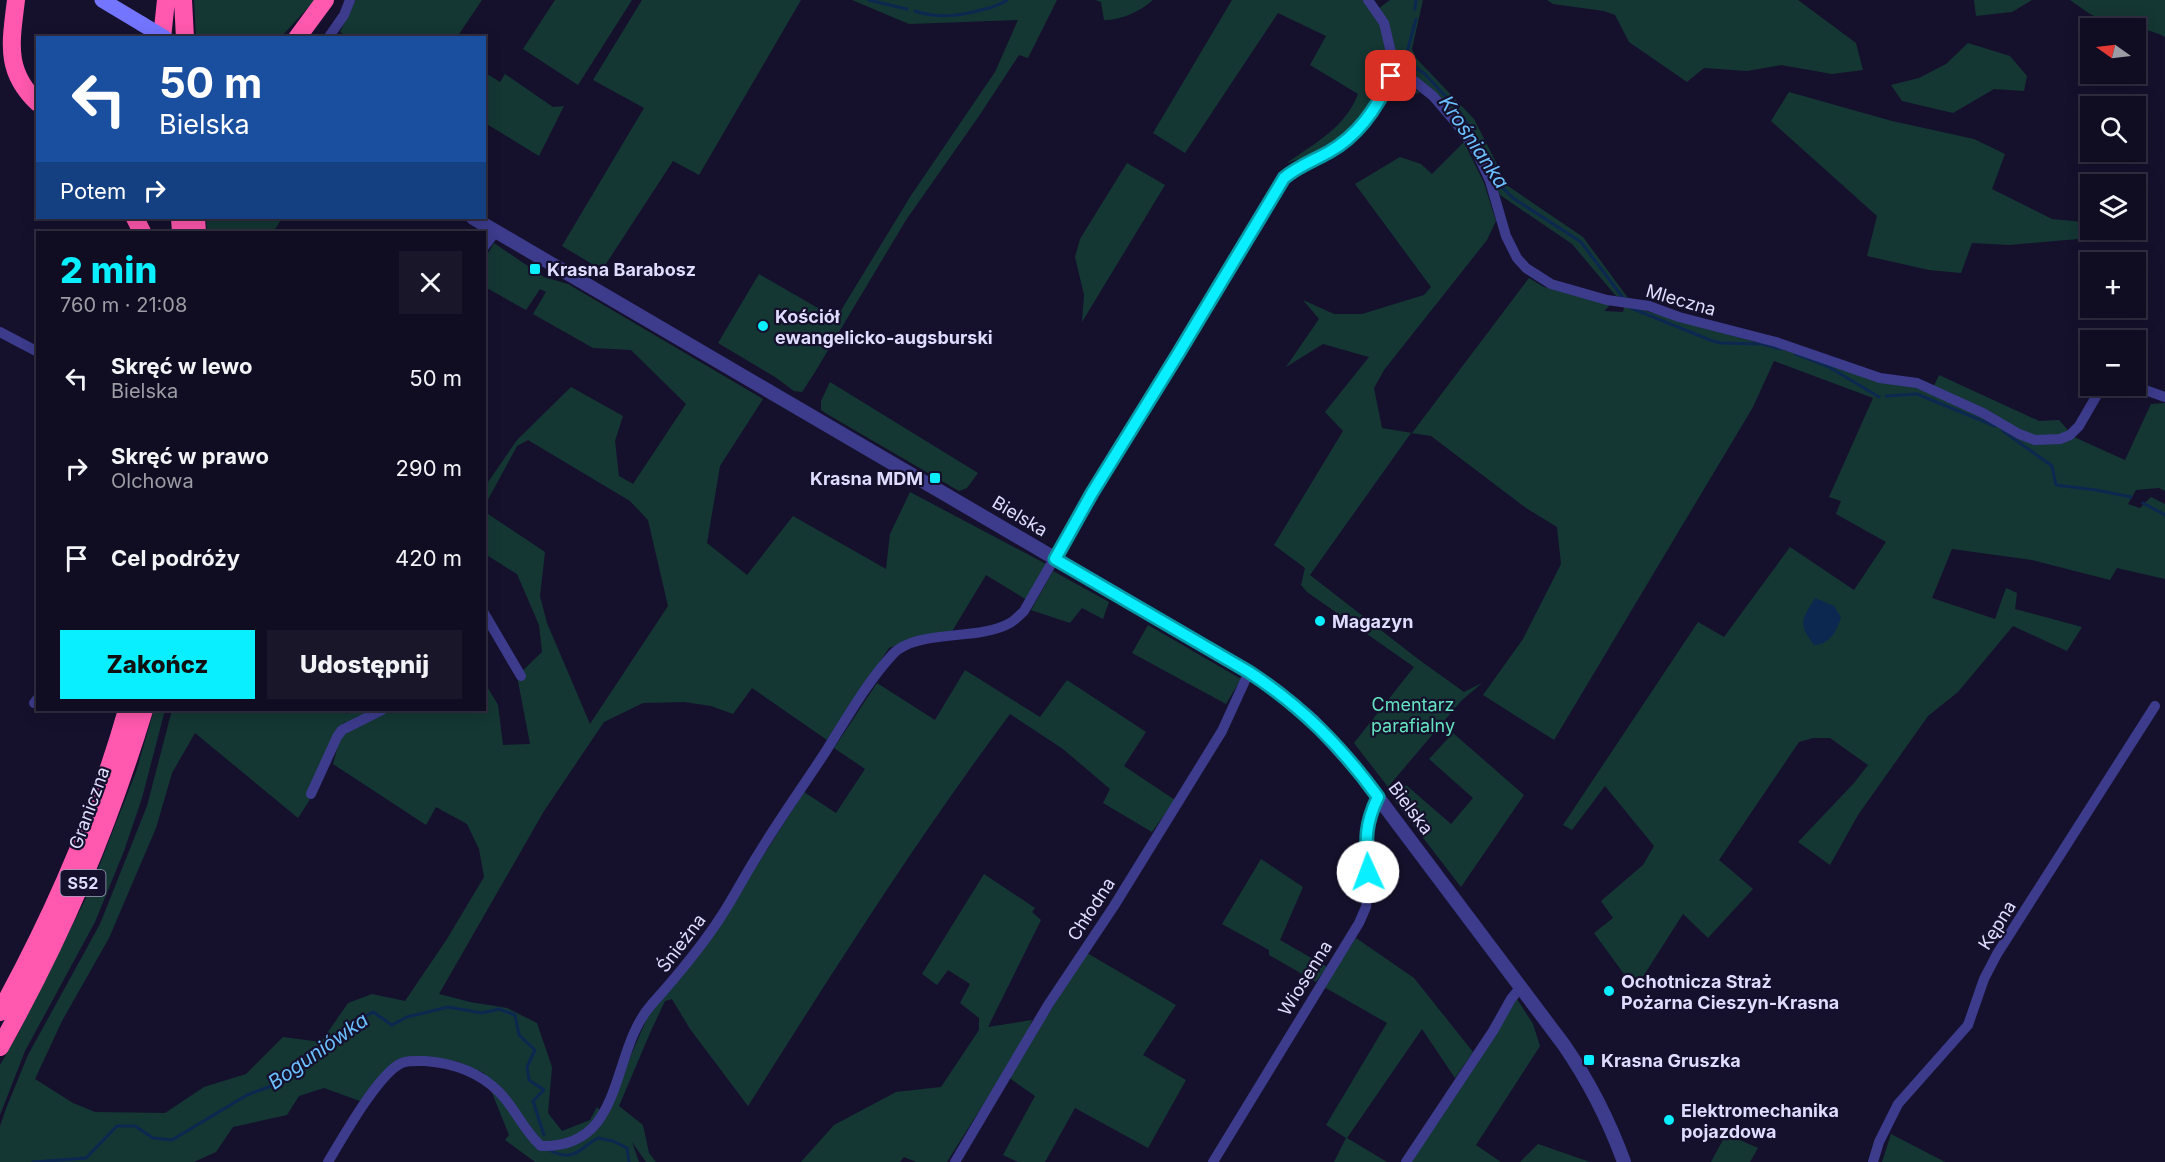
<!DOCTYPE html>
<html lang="pl">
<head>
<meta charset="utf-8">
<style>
	:root { --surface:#100d22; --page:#19162a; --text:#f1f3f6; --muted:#9c9ca5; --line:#302d40; --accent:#09efff }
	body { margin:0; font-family:Inter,sans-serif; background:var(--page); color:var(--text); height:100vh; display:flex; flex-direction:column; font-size:22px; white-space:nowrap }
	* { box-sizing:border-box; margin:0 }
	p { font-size:20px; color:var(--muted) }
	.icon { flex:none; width:33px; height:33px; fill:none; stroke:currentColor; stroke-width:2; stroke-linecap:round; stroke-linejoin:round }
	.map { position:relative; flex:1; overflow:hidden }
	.side { position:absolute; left:36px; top:231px; width:450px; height:480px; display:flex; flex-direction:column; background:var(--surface); border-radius:0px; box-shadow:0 3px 15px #0003,0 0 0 2px var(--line) }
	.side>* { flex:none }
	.banner { position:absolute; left:36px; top:36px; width:450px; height:183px; border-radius:0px; box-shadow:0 3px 15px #0003,0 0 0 2px var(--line); background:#1a4fa0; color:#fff; overflow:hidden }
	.needle { width:39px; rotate:284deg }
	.fabs { position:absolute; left:2080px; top:18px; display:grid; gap:12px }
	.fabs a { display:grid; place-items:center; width:66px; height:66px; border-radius:0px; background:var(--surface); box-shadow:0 3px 15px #0003,0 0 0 2px var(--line); font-size:30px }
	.pin { position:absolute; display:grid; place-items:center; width:51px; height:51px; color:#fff; margin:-26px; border-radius:12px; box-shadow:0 3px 9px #0006 }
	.me { position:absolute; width:66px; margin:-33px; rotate:358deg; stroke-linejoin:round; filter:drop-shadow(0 0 4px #0008) }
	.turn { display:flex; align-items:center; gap:21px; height:126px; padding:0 24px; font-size:27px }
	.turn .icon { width:78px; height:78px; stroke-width:2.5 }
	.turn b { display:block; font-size:42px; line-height:51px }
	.then { display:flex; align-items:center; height:57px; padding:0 24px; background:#0003; gap:12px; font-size:22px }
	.round { display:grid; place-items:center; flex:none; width:63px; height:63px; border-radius:0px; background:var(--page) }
	.overview { display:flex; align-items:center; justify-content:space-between; height:102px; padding:0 24px }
	h1 { font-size:36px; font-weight:800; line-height:45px; color:var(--accent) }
	.cta { display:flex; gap:12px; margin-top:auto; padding:12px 24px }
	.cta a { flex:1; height:69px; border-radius:0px; background:var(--accent); color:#111; font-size:24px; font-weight:800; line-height:69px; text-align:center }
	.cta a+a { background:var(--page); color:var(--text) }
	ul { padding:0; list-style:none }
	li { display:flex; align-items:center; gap:18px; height:90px; padding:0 24px }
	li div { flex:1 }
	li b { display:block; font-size:22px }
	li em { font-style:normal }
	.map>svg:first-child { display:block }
	.green { fill:#143734; fill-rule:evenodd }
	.water { fill:#0c2851 }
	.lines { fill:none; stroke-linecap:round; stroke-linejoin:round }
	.stream { stroke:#0c2851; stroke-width:3 }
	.minor { stroke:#3c3b8c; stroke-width:10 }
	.tertiary { stroke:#3c3b8c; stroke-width:14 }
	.secondary { stroke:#7475ff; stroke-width:15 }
	.motorway { stroke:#ff58ae; stroke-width:18 }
	.secondary-bridge { stroke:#7475ff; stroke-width:15 }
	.route-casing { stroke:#069ba6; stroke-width:15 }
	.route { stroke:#09efff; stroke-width:10 }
	.poi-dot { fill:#09efff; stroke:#15112d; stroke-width:2 }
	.labels { text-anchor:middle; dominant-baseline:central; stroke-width:4.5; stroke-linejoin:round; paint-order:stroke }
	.shield { fill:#15112d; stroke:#a2a0c0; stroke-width:1.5 }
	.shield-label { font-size:16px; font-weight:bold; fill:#dfddff }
	.poi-label { font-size:18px; font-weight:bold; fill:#dfddff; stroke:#15112d; text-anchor:start }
	.street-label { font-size:18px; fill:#dfddff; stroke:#15112d }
	.park-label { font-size:18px; fill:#64e3bf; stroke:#15112d }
	.water-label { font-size:20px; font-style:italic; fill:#6bc0ff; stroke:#15112d }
</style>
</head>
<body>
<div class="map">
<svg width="2165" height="1162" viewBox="0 0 2165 1162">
	<rect width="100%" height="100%" fill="#15112d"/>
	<path class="green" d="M194 0H315L280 38 196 37Z
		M355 0H482L457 37 348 38 340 32Z
		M555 0H632L578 85 523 49Z
		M642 0H801L699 175 673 161 602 270 562 246 644 108 593 80Z
		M852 0H1057L1028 58 1019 55 979 116 906 220 815 372 802 392 794 391 775 377 718 343 759 274 816 307 837 317 910 197 995 72 1018 20 909 24Z
		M1095 0H1153C1139 12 1122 20 1104 20L1101 2Z
		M1232 0H1365L1378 9 1390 0H1423L1412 49 1416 58 1474 119 1508 186 1583 237 1628 298 1616 296 1572 244 1500 195 1486 162 1400 64 1397 75 1420 93 1392 95 1386 104 1375 100C1361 118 1344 141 1323 150 1312 155 1299 159 1287 163 1315 143 1345 128 1358 94L1310 65 1326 36 1278 13 1185 153 1153 133Z
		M1547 0H1798L1856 43 1863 70 1832 74 1781 65 1747 71 1704 68 1687 82 1629 42 1615 15 1604 11 1553 4Z
		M1974 0H2032L2012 12 1976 16Z
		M2070 0H2165V37C2147 27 2130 29 2111 23 2095 19 2083 9 2070 0Z
		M1968 43 2010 56 2027 76 2024 91 1994 89 1953 113 1902 101 1891 85 1919 78 1946 64Z
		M484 72 500 82 505 74 553 107 564 106 539 156 485 123Z
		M1789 92 1892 121 1974 139 2005 154 1992 189 2052 219 2083 222 2078 239 2009 245 1972 243 1961 273 1929 270 1867 256 1877 216 1771 121Z
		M1464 142 1484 183 1496 221 1487 240 1384 370 1374 388 1382 428 1412 433 1529 278 1544 287 1611 304 1604 311 1623 312 1625 305 1931 392 1939 375 2039 421 2059 420 2074 437 2125 460 2151 404 2165 403V491L2159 488 2136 490 2128 504 2140 508 2151 497 2165 504V579L2117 568 2110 580 2032 560 1952 549 1932 598 1995 619 2006 588 2017 593 2015 609 2082 627 2067 651 2013 626 1958 692 1928 716 1858 815 1830 865 1798 842 1854 783 1868 765 1830 738H1813L1799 742 1719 860 1753 889 1708 938 1683 914 1635 989 1594 933 1613 918 1601 901 1643 865 1654 846 1605 786 1572 830 1563 825 1698 622 1724 637 1790 547 1854 590 1886 542 1836 514 1841 501 1829 497 1873 398 1774 361 1753 407 1554 740 1483 695 1523 639 1561 564 1557 527 1526 508 1431 436 1411 433 1310 575 1418 659 1464 692 1482 683 1461 701 1388 787 1354 743 1414 667 1307 592 1301 585 1305 568 1274 545 1343 431 1325 412 1369 357 1323 344 1286 367 1319 319 1303 300 1334 314H1362L1424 295 1431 287 1355 184 1400 157 1421 164 1432 174Z
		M1127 163 1165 185 1082 322 1084 295 1075 257 1080 239Z
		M206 218H277L281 220 273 232H207Z
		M494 243 544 277 568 284 763 399 720 466 707 543 747 575 793 516 886 569 890 534 910 492 1048 565 1027 600 986 575 951 633 920 637 889 648 827 740 752 688 733 714 711 706 684 702 643 703 604 722 544 811 439 994 470 1002 507 1008 537 1023 552 1067 548 1113 562 1131 590 1120 597 1107 605 1115 651 1009 729 909 804 792 836 813 865 769 834 748 877 683 935 720 965 670 1040 717 1067 680 1146 732 1124 766 1175 800 1152 832 1103 803 1110 789 1063 749 1010 714C916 840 832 973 748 1106L690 1029 672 999 665 1001 650 1033 619 1106 643 1125 649 1153 656 1162H646L632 1142 639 1162H535L505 1140 509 1135 484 1073 456 1061 401 1058 390 1067 360 1101 324 1088 299 1096 287 1115 233 1127 216 1152 194 1162H0V1126L7 1106 28 1055 100 924 147 806 172 710H345L347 714 353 710H484L485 683 498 705 503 745 530 744 517 676 542 652 539 625 517 574 485 554V512L545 552 540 596 547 623 590 724 668 606 648 520 630 501 528 440 517 446 485 505 486 485 517 440 571 387 623 416 615 441 619 476 633 484 686 404 631 350 593 348 533 314 546 292 540 289 526 310 485 287V258ZM345 720 333 764 426 825 436 807 467 824 479 849 484 877 447 939 405 1001 372 994 348 1003 321 1042 283 1037 246 1074 204 1087 165 1113 95 1112 73 1103 35 1079 62 1021 109 938 156 828 172 773 195 733 298 818 309 801Z
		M830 382 978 473 967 488 959 491 827 414 821 410V401Z
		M1053 571 1109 602 1103 619 1082 608 1070 623 1031 610Z
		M1148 625 1241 679 1226 704 1132 653Z
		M154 710H165L142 798 124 851 95 922 25 1051 0 1115V1065L19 1032 89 892 136 772Z
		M1453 733 1524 795 1461 887 1394 800 1406 785 1451 824 1473 798 1429 759Z
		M1261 859 1303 887 1280 940 1327 967 1316 982 1269 955V950L1222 924Z
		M984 874 1035 908 1032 912 1041 920 988 1027 1032 1020 1027 1035 947 1162H916L904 1157 900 1162H801L834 1125 896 1092 941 1087 979 1030V1018L960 1003 970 984 948 970 937 985 922 974Z
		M1356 938 1414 978 1473 1052 1455 1078 1422 1029 1347 1138 1387 1162H1334L1346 1138 1326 1125 1387 1023 1324 987Z
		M1087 953 1176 1005 1143 1055 1186 1080 1148 1148 1075 1108 1045 1162H1018L1003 1155 1035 1096 1008 1077Z
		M1517 999 1533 1024 1540 1046 1476 1145 1501 1162H1411Z
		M1726 1134 1758 1148 1750 1162H1711Z
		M1891 1134 1945 1162H1882Z
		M1538 1144 1590 1162H1520Z"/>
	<path class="water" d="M1815 598 1834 606 1841 617C1837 631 1829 645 1814 645 1798 623 1801 621 1815 598Z"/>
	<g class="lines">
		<path class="stream" d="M869 0 907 9
			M1415 9 1416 0
			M915 11C940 19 960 16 985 9 993 7 1000 5 1007 0
			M1416 19 1406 56 1409 63 1425 74 1458 110 1469 126 1501 186 1513 198 1581 242 1624 299
			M1631 308 1710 340 1721 343 1761 344 1781 349
			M1796 354 1829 367 1879 397
			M1886 396 1917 394 1995 426
			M2003 431 2052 466 2056 485 2096 490 2131 497
			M2143 503 2165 515
			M551 1151C576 1162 578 1149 598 1138L613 1141 627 1148 629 1162
			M33 1162 86 1158 117 1126H135L153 1138 172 1140 247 1095 277 1084 305 1056 321 1049 354 1023 373 1012 392 1025 407 1017 448 1007 482 1013 499 1009 515 1015 519 1035 535 1050 527 1067 529 1080 544 1090 533 1101 544 1135"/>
		<path class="minor" d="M1368 0 1384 23 1394 65 1433 96 1457 124 1476 151 1490 181 1506 236 1517 258 1526 268 1551 284 1607 300 1649 306 1679 317 1776 342 1880 378 1917 383 1983 413 2019 434 2035 440 2060 439 2070 435 2079 426 2101 388 2106 386
			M328 38 344 15 350 0
			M484 247 496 231
			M0 332 38 352
			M2134 386 2165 397
			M484 613 521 676
			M34 703 38 698
			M311 794 337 737 342 730 382 710
			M328 1162C343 1137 375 1080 398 1065 406 1060 415 1061 425 1061 453 1063 479 1072 499 1092 515 1108 524 1131 541 1146 627 1148 609 1051 652 1004 677 976 701 948 722 915 735 895 746 873 759 853 780 818 804 785 826 751 847 718 867 682 893 654 916 629 979 641 1010 623 1015 620 1020 615 1024 611L1092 493 1178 354 1284 178C1298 166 1312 161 1328 153 1361 134 1384 101 1394 65
			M955 1162 1048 1005 1114 906 1222 731 1249 672
			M1213 1162 1359 923 1366 907 1368 893 1366 831 1370 815 1378 797
			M1406 1162 1493 1031 1511 999 1520 988
			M1873 1162 1879 1142 1898 1104 1968 1025 1984 979 1997 954 2155 706"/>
		<path class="tertiary" d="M473 218 1249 672 1274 689 1313 721 1359 772 1564 1045C1590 1083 1608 1118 1624 1162"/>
		<path class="secondary" d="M102 0 142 24"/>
		<path class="motorway" d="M16 0C11 42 4 71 38 103
			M183 0 185 38
			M162 38 166 0
			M297 38 325 0
			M135 218 142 232
			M180 218 181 232
			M196 218 197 232
			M0 1012C53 916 97 815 127 710
			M0 1047C62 936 107 831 144 710"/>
		<path class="secondary-bridge" d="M142 24 165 38"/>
	</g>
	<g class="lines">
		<defs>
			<path id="route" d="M1368 872C1366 841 1364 826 1378 797 1341 746 1302 707 1249 672L1055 559 1092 493 1178 354 1284 178C1298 166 1313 161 1329 152 1359 135 1378 107 1391 76"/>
		</defs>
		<use href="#route" class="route-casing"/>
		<use href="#route" class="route"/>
	</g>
	<g class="poi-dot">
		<rect x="529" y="263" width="12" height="12" rx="3"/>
		<circle cx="763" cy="326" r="6"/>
		<rect x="929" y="472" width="12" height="12" rx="3"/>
		<circle cx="1320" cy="621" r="6"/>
		<circle cx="1609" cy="991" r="6"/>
		<rect x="1583" y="1054" width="12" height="12" rx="3"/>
		<circle cx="1669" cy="1120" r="6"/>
	</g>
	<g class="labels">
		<rect class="shield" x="60.5" y="870" width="45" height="26" rx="4.5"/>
		<g class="shield-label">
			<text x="83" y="883">S52</text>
		</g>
		<g class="poi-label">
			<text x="547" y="269">Krasna Barabosz</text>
			<text x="775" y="316">Kościół<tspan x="775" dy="21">ewangelicko-augsburski</tspan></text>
			<text x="923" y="478" text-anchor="end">Krasna MDM</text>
			<text x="1332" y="621">Magazyn</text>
			<text x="1621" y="981">Ochotnicza Straż<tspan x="1621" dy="21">Pożarna Cieszyn-Krasna</tspan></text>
			<text x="1601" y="1060">Krasna Gruszka</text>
			<text x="1681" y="1110">Elektromechanika<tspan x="1681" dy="21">pojazdowa</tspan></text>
		</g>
		<g class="street-label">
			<text transform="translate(1681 300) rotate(16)">Mleczna</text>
			<text transform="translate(1020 516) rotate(31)">Bielska</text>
			<text transform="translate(89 808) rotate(-70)">Graniczna</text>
			<text transform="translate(1411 808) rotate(53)">Bielska</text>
			<text transform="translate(1091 909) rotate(-57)">Chłodna</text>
			<text transform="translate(1997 925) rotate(-58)">Kępna</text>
			<text transform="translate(681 943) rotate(-53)">Śnieżna</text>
			<text transform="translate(1305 978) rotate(-58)">Wiosenna</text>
		</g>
		<g class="park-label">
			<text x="1413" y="704">Cmentarz<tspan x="1413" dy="21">parafialny</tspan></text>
		</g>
		<g class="water-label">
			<text transform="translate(1474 142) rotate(56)">Krośnianka</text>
			<text transform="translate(318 1051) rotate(-35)">Boguniówka</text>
		</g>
	</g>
</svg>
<div class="fabs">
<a><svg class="needle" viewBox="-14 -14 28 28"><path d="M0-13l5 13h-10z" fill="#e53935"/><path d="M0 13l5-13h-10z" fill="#9c9ca5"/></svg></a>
<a><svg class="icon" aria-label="search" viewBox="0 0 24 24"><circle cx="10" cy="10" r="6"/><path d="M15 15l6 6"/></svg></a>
<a><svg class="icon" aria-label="layers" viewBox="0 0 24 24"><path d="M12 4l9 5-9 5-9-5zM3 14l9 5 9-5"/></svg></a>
<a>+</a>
<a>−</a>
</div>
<div class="pin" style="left:1391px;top:76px;background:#d93025"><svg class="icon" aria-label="arrive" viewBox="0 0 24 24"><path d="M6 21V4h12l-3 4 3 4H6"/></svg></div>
<svg class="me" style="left:1368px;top:872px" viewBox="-20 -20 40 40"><circle r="19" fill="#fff"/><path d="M0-13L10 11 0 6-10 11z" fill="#09efff"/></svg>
<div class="banner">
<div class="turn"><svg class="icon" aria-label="left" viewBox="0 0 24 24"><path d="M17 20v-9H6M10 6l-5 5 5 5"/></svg><div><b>50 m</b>Bielska</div></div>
<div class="then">Potem<svg class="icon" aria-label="right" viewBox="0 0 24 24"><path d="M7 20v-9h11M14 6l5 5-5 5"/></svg></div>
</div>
<section class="side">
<div class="overview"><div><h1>2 min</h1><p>760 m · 21:08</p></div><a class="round"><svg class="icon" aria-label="close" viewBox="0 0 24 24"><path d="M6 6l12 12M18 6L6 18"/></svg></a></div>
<ul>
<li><svg class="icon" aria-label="left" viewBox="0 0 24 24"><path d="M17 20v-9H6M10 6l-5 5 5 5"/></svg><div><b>Skręć w lewo</b><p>Bielska</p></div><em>50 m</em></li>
<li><svg class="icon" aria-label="right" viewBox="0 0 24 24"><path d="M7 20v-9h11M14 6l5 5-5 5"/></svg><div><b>Skręć w prawo</b><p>Olchowa</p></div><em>290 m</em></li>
<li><svg class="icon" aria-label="arrive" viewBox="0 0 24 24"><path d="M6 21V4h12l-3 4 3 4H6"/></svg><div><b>Cel podróży</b></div><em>420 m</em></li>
</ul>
<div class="cta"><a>Zakończ</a><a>Udostępnij</a></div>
</section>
</div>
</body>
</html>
